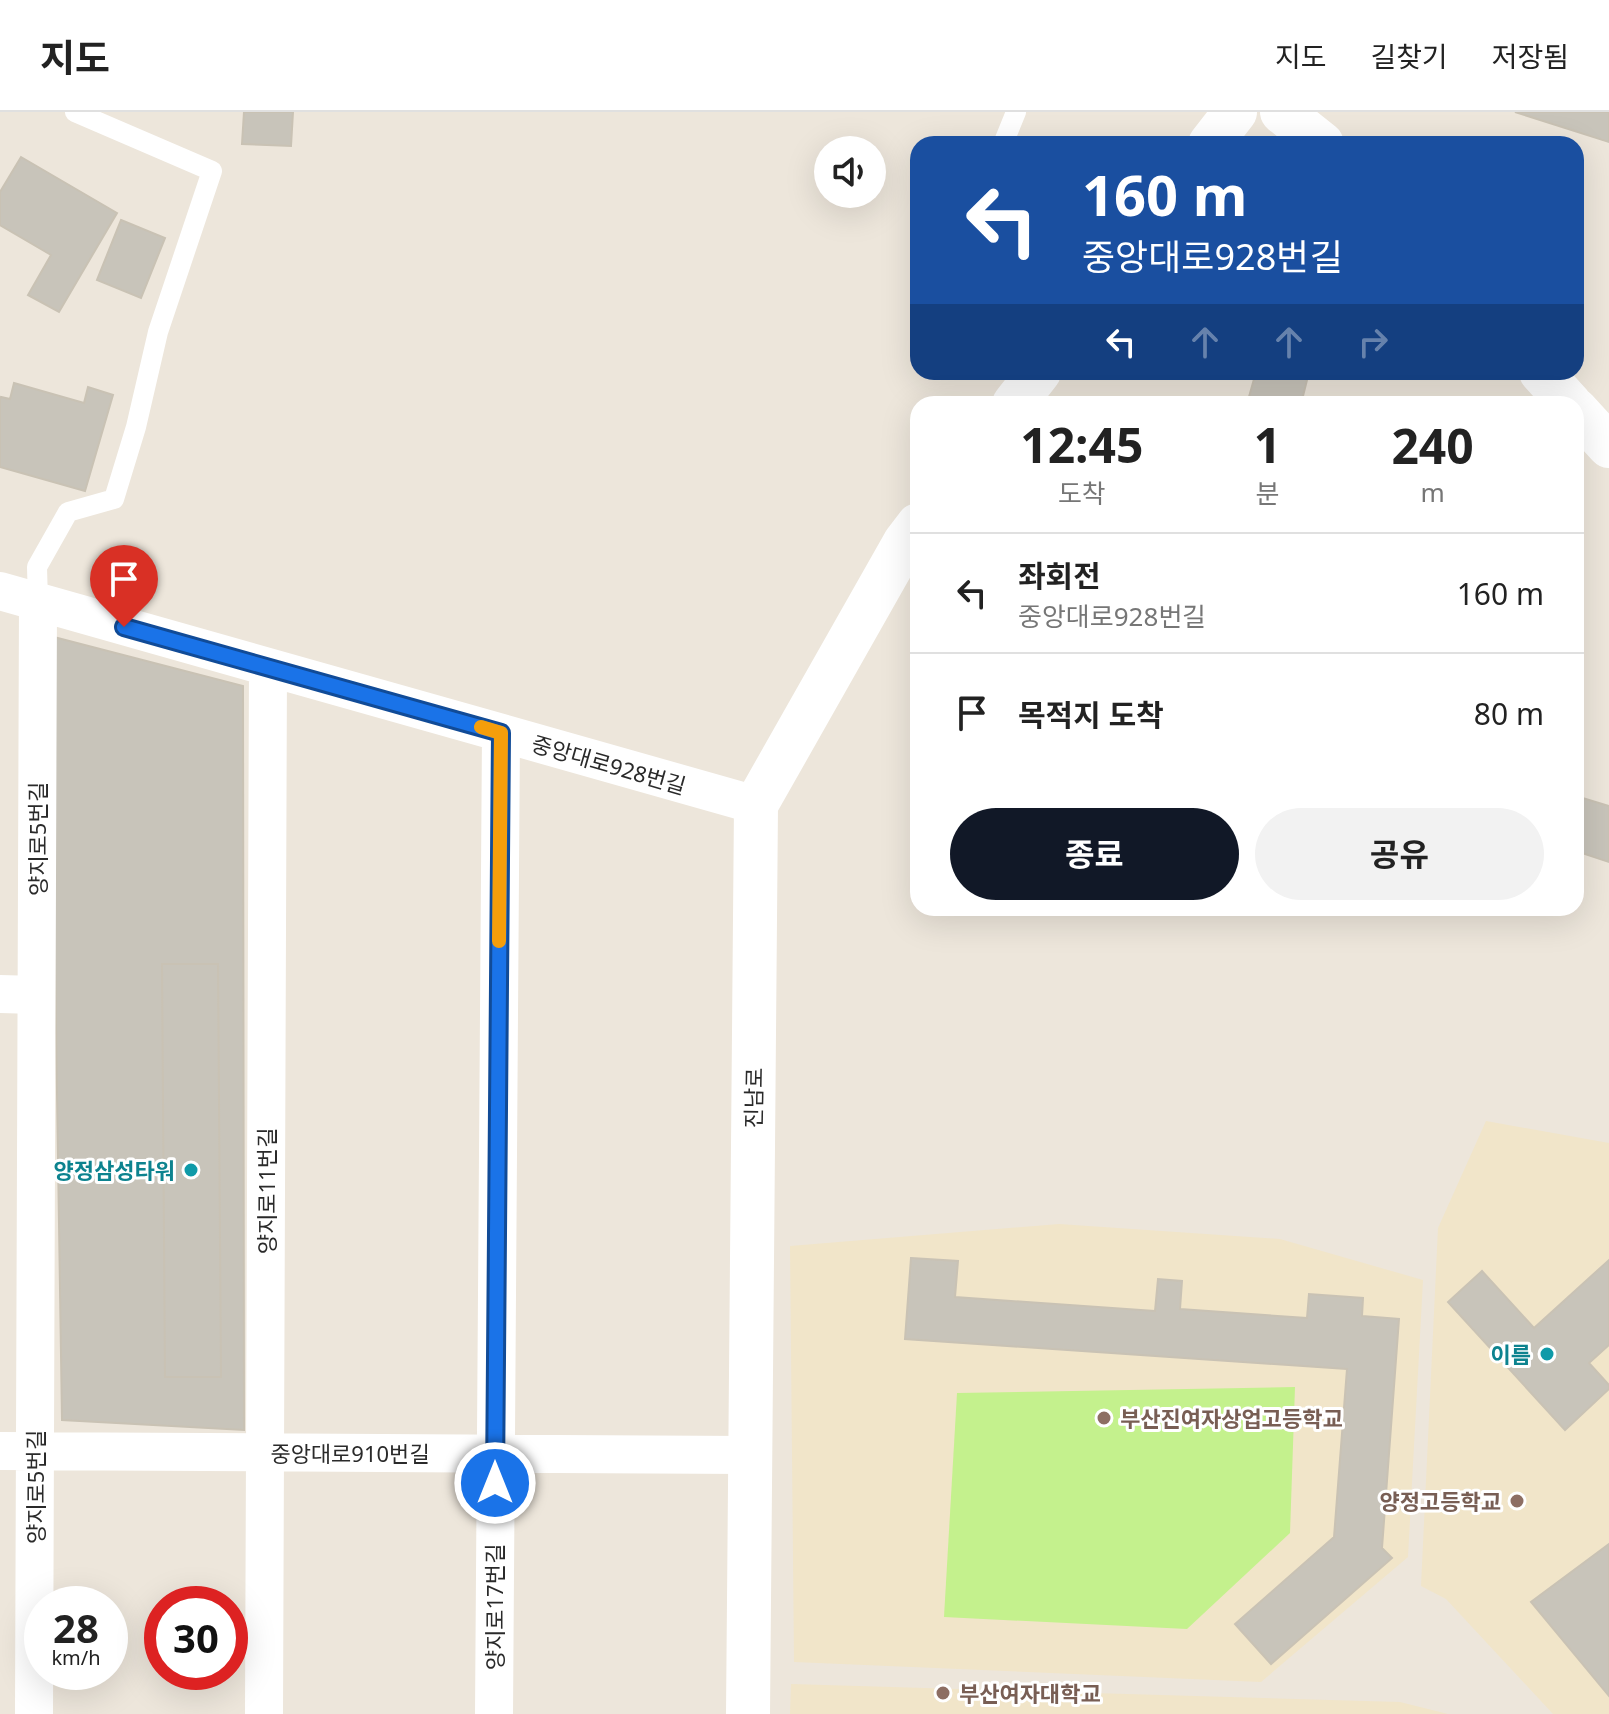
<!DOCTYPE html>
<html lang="ko">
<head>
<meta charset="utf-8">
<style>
	:root { --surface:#fff; --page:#f2f2f2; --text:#222; --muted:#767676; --line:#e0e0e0; --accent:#111827 }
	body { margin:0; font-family:"Noto Sans","Noto Sans KR",sans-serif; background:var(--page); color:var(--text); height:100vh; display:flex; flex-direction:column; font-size:30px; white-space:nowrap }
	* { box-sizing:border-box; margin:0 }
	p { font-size:26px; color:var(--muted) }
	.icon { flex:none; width:44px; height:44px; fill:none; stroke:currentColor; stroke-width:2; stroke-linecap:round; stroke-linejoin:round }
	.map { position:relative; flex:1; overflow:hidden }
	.sheet { position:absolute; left:910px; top:284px; width:674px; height:520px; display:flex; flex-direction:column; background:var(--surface); border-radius:24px; box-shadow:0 8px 32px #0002 }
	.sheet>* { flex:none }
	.top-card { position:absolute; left:910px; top:24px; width:674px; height:244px; border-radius:24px; box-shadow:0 8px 32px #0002; background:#1a4fa0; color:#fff; overflow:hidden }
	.fabs { position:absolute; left:814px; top:24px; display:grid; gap:16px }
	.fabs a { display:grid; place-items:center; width:72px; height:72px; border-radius:50%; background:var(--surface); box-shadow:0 8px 32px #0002; font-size:40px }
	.speed { position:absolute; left:24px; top:1474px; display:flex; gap:16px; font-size:40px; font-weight:700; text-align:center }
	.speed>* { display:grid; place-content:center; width:104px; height:104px; border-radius:50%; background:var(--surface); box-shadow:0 8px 32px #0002; line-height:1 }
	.speed small { font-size:20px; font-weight:400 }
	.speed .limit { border:12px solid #d22; background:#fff; color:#111 }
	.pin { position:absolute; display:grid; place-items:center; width:68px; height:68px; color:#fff; margin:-82px -34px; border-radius:50% 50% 50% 0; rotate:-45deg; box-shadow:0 0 8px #0007 }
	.pin .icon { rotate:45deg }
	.me { position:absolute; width:88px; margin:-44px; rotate:0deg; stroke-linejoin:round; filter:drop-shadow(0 0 6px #0008) }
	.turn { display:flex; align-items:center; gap:28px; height:168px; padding:0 40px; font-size:36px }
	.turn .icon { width:104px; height:104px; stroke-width:2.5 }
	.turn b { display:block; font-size:56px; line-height:68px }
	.lanes { display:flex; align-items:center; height:76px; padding:0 40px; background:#0003; justify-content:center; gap:40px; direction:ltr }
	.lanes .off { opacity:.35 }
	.eta { display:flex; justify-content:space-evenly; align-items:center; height:136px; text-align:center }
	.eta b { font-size:48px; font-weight:700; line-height:56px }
	.button { display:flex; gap:16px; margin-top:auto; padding:16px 40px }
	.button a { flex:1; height:92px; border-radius:48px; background:var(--accent); color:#fff; font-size:32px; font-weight:700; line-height:92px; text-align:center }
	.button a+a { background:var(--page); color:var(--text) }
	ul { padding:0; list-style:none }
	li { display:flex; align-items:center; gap:24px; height:120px; padding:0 40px; border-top:2px solid var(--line) }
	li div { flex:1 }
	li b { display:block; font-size:30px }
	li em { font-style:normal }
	header { display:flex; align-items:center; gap:48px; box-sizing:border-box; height:112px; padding:0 40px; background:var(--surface); border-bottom:2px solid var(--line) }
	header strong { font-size:38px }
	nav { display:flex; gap:44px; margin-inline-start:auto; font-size:28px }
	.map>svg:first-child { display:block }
	.education { fill:#f1e5c9 }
	.pitch { fill:#c4f18d }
	.building { fill:#c8c4ba; stroke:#c9c2b4; stroke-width:2 }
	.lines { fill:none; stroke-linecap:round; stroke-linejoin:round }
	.service { stroke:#fff; stroke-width:20 }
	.minor { stroke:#fff; stroke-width:38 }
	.tertiary { stroke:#fff; stroke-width:44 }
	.route-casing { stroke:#114b97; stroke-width:20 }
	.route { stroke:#1a73e8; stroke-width:14 }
	.slow { stroke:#f59e0b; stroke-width:14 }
	.culture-dot { fill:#0f9aa8; stroke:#fff; stroke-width:3 }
	.education-dot { fill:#8d6e63; stroke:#fff; stroke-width:3 }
	.labels { text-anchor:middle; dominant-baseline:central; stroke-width:6; stroke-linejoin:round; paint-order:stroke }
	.street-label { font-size:22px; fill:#2a2a2a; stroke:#fff }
	.culture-label { font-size:22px; font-weight:bold; fill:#0d838f; stroke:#fff; text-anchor:end }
	.education-label { font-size:22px; font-weight:bold; fill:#785e54; stroke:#fff; text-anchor:start }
</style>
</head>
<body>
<header>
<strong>지도</strong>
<nav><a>지도</a><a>길찾기</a><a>저장됨</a></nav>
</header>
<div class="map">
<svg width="1609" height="1602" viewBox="0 0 1609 1602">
	<rect width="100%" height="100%" fill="#ede6db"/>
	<path class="education" d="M1486 1009 1609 1031V1602H1553L1446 1487 1421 1474 1438 1116Z
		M1059 1112 1280 1127 1423 1168 1408 1445 1261 1570 794 1550 790 1134Z
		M791 1572 1400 1590 1448 1602H790Z"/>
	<path class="pitch" d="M1295 1275 1290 1421 1187 1517 944 1505 957 1281Z"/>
	<path class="building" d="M244 0H293L291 34 242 32Z
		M1515 0H1609V30Z
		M21 45 117 101 59 200 28 183 51 143 0 113V80Z
		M121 108 165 126 141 186 97 168Z
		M1256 260H1309L1301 292H1247Z
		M14 271 84 291 88 275 113 283 85 379 0 355V288L1 285 10 287Z
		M50 524 243 574 244 1318 62 1308Z
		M1576 684 1609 694V750L1576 739Z
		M162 852H218L221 1265H165Z
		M911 1146 958 1149 955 1185 1155 1199 1158 1167 1182 1169 1180 1197 1307 1206 1309 1182 1363 1186 1362 1204 1399 1207 1382 1436 1392 1446 1271 1552 1235 1512 1334 1425 1347 1257 905 1227Z
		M1609 1148V1233L1589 1251 1609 1273V1277L1565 1318 1448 1190 1482 1159 1534 1216Z
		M1609 1148V1233L1589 1251 1609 1273V1277L1565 1318 1448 1190 1482 1159 1534 1216Z
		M1609 1432V1584L1531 1490Z"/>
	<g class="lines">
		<path class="service" d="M1003 32 1016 0
			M38 490 37 455 68 400 114 387 136 315 158 220 212 59 75 0"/>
		<path class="minor" d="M0 479 756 693
			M0 882 36 883
			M0 1339 749 1343
			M34 1602 38 490
			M264 1602 268 555
			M494 1602 501 621"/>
		<path class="tertiary" d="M1282 0 1322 32
			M1210 32 1235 0
			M1541 260 1570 292
			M1014 292 1039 260
			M1576 298 1609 334
			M748 1602 756 693 905 430 918 413"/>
	</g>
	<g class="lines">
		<defs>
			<path id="route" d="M124 515 501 621 495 1371"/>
		</defs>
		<use href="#route" class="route-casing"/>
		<use href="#route" class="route"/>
		<path class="slow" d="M481 615 501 621 499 829"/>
	</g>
	<g class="culture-dot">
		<circle cx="191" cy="1058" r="8"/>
		<circle cx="1547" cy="1242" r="8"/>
	</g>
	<g class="education-dot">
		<circle cx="1104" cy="1306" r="8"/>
		<circle cx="1517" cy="1389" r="8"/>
		<circle cx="943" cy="1581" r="8"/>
	</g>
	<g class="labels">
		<g class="street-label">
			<text transform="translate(609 652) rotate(16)">중앙대로928번길</text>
			<text transform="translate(37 727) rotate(-90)">양지로5번길</text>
			<text transform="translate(753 986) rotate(-89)">진남로</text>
			<text transform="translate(266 1079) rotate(-90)">양지로11번길</text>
			<text x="350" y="1341">중앙대로910번길</text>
			<text transform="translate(35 1375) rotate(-90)">양지로5번길</text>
			<text transform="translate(494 1495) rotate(-90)">양지로17번길</text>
		</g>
		<g class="culture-label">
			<text x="175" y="1058">양정삼성타워</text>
			<text x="1531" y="1242">이름</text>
		</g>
		<g class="education-label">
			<text x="1120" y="1306">부산진여자상업고등학교</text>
			<text x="1501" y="1389" text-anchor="end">양정고등학교</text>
			<text x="959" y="1581">부산여자대학교</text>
		</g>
	</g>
</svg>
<div class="fabs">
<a><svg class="icon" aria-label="sound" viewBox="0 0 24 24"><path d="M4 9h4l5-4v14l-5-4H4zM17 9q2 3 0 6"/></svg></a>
</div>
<div class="speed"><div>28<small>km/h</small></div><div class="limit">30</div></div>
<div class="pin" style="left:124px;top:515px;background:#d93025"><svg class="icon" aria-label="arrive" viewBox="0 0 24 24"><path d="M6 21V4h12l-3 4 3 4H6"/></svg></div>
<svg class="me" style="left:495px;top:1371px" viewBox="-20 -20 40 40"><circle r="17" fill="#1a73e8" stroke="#fff" stroke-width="3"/><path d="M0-11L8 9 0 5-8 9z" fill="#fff"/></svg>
<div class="top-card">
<div class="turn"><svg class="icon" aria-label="left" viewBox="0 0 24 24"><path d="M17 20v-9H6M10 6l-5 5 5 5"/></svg><div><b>160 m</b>중앙대로928번길</div></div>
<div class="lanes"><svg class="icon" aria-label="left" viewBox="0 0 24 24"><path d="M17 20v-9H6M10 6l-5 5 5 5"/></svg><svg class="icon off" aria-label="ahead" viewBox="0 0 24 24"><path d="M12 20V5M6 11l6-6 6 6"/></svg><svg class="icon off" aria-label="ahead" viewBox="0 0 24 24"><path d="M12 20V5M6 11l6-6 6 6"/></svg><svg class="icon off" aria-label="right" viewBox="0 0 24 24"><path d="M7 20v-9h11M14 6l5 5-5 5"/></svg></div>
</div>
<section class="sheet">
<div class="eta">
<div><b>12:45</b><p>도착</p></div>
<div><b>1</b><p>분</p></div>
<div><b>240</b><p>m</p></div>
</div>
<ul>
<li><svg class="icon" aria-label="left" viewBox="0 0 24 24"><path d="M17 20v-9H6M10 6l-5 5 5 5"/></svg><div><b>좌회전</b><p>중앙대로928번길</p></div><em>160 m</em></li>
<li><svg class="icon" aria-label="arrive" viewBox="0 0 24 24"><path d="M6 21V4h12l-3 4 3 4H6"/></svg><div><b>목적지 도착</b></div><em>80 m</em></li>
</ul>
<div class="button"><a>종료</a><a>공유</a></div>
</section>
</div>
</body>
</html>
